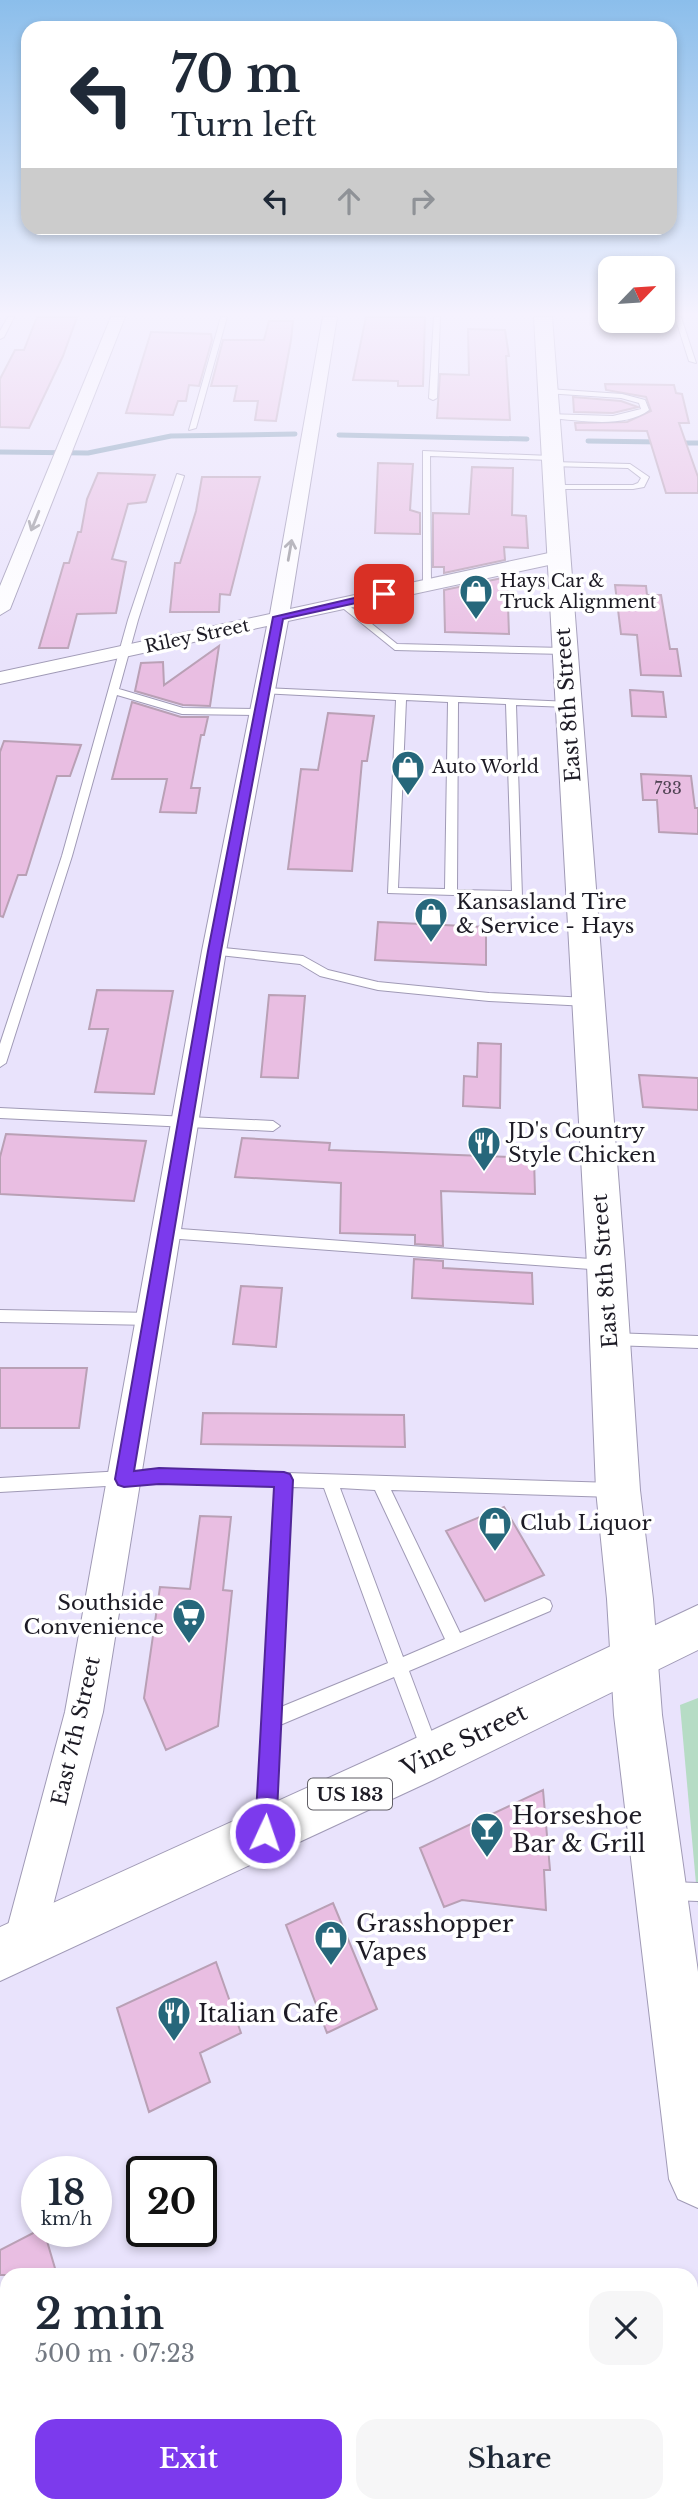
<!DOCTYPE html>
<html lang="en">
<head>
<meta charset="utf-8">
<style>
	:root { --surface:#fff; --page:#f6f6f7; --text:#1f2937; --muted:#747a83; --accent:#7c3aed }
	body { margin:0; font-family:"Libre Baskerville",serif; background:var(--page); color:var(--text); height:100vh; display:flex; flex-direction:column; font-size:26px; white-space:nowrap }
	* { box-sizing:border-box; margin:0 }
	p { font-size:23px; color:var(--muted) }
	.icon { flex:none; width:38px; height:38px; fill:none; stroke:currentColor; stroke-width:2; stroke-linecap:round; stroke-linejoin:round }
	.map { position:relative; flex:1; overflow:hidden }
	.details { position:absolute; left:0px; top:2268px; width:698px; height:245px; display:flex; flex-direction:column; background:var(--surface); border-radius:21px 21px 0 0; box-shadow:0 4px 10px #0003 }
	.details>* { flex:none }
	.top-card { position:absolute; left:21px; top:21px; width:656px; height:214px; border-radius:21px; box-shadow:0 4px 10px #0003; background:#fff; color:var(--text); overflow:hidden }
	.needle { width:46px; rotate:65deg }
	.tools { position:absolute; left:598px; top:256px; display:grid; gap:14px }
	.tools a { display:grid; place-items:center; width:77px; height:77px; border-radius:14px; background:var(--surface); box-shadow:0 4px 10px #0003; font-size:35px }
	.speed { position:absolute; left:21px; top:2156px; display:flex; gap:14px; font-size:35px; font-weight:700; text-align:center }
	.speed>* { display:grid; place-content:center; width:91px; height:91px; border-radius:50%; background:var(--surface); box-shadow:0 4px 10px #0003; line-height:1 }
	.speed small { font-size:18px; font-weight:400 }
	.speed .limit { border:4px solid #111; border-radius:10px; background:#fff; color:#111 }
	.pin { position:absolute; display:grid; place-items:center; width:60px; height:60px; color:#fff; margin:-30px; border-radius:14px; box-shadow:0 4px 10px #0006 }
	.me { position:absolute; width:77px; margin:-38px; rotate:3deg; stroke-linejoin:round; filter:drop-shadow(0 0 5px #0008) }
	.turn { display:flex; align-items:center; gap:24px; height:147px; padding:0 35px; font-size:32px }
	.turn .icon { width:91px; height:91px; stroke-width:2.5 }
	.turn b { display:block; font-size:49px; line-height:60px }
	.lanes { display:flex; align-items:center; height:66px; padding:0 35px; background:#0003; justify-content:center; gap:35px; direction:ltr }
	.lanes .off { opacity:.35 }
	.round { display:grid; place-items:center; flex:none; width:74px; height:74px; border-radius:21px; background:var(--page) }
	.headline { display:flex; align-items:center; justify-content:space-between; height:119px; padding:0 35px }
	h1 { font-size:42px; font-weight:600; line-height:52px }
	.action { display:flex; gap:14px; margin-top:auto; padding:14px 35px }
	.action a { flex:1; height:80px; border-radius:21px; background:var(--accent); color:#fff; font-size:28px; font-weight:600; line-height:80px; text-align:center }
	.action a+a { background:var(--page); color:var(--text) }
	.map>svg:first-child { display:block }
	.green { fill:#b6dcc5 }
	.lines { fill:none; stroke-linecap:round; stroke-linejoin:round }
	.stream { stroke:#7898b2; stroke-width:5 }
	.building { fill:#e9bee2; stroke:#b9a0b5; stroke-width:2 }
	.lane-casing { stroke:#a09ab6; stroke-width:2 }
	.street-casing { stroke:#a09ab6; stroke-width:2 }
	.secondary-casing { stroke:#a09ab6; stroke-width:2 }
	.primary-casing { stroke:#a09ab6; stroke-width:2 }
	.lane { fill:#fff; fill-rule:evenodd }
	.street { fill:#fff; fill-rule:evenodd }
	.secondary { fill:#fff; fill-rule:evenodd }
	.primary { fill:#fff; fill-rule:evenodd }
	.oneway { stroke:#99989d }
	.route { fill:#7c3aed; stroke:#51269a; stroke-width:2 }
	.labels { text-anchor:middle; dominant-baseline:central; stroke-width:7; stroke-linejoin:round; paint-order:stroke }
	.far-number-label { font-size:16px; fill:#504454 }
	.far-poi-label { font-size:18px; fill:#1d1b25; stroke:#fff; text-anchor:start }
	.far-street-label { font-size:18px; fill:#1d1b25; stroke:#fff }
	.shield { fill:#fff; stroke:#615f66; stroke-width:2 }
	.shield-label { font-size:19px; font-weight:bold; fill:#1d1b25 }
	.street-label { font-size:21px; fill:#1d1b25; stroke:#fff }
	.poi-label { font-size:21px; fill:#1d1b25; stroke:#fff; text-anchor:start }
	.near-street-label { font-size:24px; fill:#1d1b25; stroke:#fff }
	.near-poi-label { font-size:24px; fill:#1d1b25; stroke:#fff; text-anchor:start }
</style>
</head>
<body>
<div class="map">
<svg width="698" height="2513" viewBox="0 0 698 2513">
	<rect width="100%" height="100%" fill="#e9e3fc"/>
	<path class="green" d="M698 1698V1906L680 1705Z"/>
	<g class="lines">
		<path class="stream" d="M339 435 527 439
			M588 441 661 442
			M675 443H698
			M0 452 88 453 171 436 295 434"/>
	</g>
	<path class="building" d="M37 317H77L63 356 29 428 0 427V379L15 350H24Z
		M366 317H425L423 386H398V381L353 380Z
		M269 321H293L291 340 276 421 255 420 258 401H234L237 386H211L223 340H264Z
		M468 329 505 330 509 356H506L510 420 437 418 440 374 469 375Z
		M151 332 211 334 212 340 199 386 189 385 186 401H178L173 415 126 413Z
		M605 384 674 385 676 393 682 394 689 423H679L698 477V493H666L647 431 576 430 575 423 627 422 651 411 646 397 606 390Z
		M573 397 621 401 638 407 613 413 574 412Z
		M378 463 413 464 410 510 420 513V534L375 533Z
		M472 467 513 468 512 515 526 516 528 548 504 547 505 560 444 573V567H433V513L469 514Z
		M98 473 155 475 146 502 128 504 112 559 126 562 116 613 77 614 68 648H39L64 563H69L78 532H81L87 499Z
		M202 477H260L230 595 220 594 219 612H170L175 563H180L196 511Z
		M507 577 509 634 445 632 444 590Z
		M615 585 646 586 647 595H661L670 649H677L681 676 641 675 637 635 621 634Z
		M219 646 210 706 183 705 135 691 141 663 163 662 164 685Z
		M630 690 663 692 666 717 632 716Z
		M132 702 181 717H208L204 735H201L191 788H200L196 813 160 812 167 779H112Z
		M328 713 374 716 367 761H362L352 871 288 869 301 769 318 770Z
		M4 741 81 745 70 776H57L26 875H18L3 917 0 916V752Z
		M641 774 691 776 695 808H698V834L659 832 657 800H643Z
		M378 922 486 927V965L375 960Z
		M97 990 173 991 154 1094 95 1092 108 1029H89Z
		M269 995 305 996 298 1078 261 1077Z
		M478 1043 501 1044 500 1108 463 1106 464 1076 477 1077Z
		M639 1075 698 1078V1110L643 1107Z
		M6 1134 146 1141 134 1201 0 1194V1157Z
		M242 1138 330 1143 329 1150 534 1158 535 1194 441 1191 443 1246 415 1244V1235L340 1233 341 1183 235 1177Z
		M414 1259 443 1261V1268L532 1273 533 1304 412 1298Z
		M241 1286 282 1288 276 1347 233 1344Z
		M0 1368H87L79 1428H0Z
		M203 1413 404 1415 405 1447 201 1444Z
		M504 1507 544 1575 485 1601 446 1531Z
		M200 1516 231 1517 223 1590 232 1591 218 1726 166 1750 144 1698 160 1587 190 1589Z
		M543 1790 550 1870H544L546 1910 462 1900 444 1907 420 1848Z
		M333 1903 377 2009 327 2033 286 1925Z
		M216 1962 241 2033 200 2053 210 2082 149 2112 117 2008Z
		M37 2231H44L57 2275H0V2250Z"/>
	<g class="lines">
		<defs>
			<path id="lane" d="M8 317H14L4 337 0 339V331Z
				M221 317H227L196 428 189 430Z
				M434 317H440L437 398 433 400 429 398Z
				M675 317H681L696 363 689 361Z
				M548 389 622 394 645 400 649 410C624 429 579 420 549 418H546V414L613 416 641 409 639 403 621 398 545 393V389Z
				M423 451 551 456 555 458 551 460 430 456 431 585 427 588 423 585Z
				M552 462 630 464 649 477 644 487 633 489H551V485H633L638 483 641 478 628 468 549 466V462Z
				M177 474 184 476 138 620 119 689 183 708 260 709 265 712 260 715 182 714 117 695 72 856 6 1063 0 1067V1044L62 856 128 620Z
				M342 600 397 644 565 648 570 651 565 654 395 650 339 605 337 603Z
				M264 688 571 702V706L568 707 516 705 522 897 388 893 396 700 261 693 259 691ZM406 700 448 702 445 889 398 888ZM458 702 506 704 512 891 457 890Z
				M214 947 303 956 328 970 378 982 489 993 588 998 594 1002 588 1006 489 1001 378 990 320 976 300 964 210 954V948Z
				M0 1108 273 1121 280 1126 273 1131 0 1118Z
				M166 1228 604 1260 609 1261 611 1265 609 1269 604 1270 166 1238 159 1233Z
				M0 1310 152 1313 157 1315 159 1319 157 1323 152 1325 0 1322Z
				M611 1333 698 1336V1348L611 1345 606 1343 604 1339 606 1335Z
				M159 1469 614 1483 620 1485 622 1490 620 1495 614 1497 391 1490 460 1633 544 1598 550 1601 552 1606 550 1611 409 1671 439 1751 436 1757 430 1760 424 1757 394 1677 280 1725 275 1825 272 1831 266 1834 260 1831 257 1825 276 1486 159 1483 0 1492V1478ZM292 1487 324 1488 388 1663 281 1707ZM340 1488 375 1490 445 1639 403 1657Z
				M670 1882 698 1883V1901L670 1900 663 1898 661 1891 663 1884Z"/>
			<path id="street" d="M111 317H125L10 609 0 615V586Z
				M323 317H337L290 609 558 551 567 557 558 563 288 621 226 951 103 1712 43 1944 37 1958 23 1964 9 1958 3 1944 65 1712 202 951 267 626 0 684V672L270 614Z"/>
			<path id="secondary" d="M534 317H552L625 1265 640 1490 653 1599 662 1715 698 1972V2208L678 2199 669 2179 614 1715 607 1599 596 1490 587 1265Z"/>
			<path id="primary" d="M698 1605V1650L433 1780 0 1981V1927L399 1746Z"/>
		</defs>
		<use href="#lane" class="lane-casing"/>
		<use href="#street" class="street-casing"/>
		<use href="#secondary" class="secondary-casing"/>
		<use href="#primary" class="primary-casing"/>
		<use href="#lane" class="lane"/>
		<use href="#street" class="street"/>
		<use href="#secondary" class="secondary"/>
		<use href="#primary" class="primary"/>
	</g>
	<defs><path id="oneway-shaft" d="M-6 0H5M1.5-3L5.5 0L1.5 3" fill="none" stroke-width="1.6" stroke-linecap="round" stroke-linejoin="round" transform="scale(1.75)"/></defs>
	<g class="oneway">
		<use href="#oneway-shaft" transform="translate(35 521) rotate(112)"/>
		<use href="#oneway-shaft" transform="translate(290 550) rotate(-80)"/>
	</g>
	<linearGradient id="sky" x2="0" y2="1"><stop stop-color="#8bbeeb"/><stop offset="0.47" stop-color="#f5f2fe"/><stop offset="1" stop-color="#f5f2fe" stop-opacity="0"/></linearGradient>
	<rect width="698" height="668" fill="url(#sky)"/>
	<path class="route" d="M384 591 388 592V596L283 619 221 951 134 1471 159 1468 284 1472 290 1474 293 1480 276 1833 273 1840 265 1843 258 1840 255 1833 274 1487 159 1484 124 1487 118 1485 115 1479 208 951 273 617Z"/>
	<defs>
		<symbol id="shop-pin" viewBox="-11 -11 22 30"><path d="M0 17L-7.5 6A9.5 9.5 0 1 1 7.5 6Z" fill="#26677b" stroke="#fff"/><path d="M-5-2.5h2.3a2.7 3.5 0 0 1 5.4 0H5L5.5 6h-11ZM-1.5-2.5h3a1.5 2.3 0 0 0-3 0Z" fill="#fff"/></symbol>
		<symbol id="restaurant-pin" viewBox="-11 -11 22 30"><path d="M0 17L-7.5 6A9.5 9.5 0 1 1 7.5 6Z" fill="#26677b" stroke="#fff"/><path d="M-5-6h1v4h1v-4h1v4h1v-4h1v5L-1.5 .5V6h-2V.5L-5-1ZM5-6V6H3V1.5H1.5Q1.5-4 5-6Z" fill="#fff"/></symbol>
		<symbol id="supermarket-pin" viewBox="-11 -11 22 30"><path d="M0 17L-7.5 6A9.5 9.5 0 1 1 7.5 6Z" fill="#26677b" stroke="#fff"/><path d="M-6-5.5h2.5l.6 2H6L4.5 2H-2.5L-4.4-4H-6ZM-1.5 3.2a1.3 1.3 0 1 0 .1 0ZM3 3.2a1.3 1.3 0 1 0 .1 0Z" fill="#fff"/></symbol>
		<symbol id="bar-pin" viewBox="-11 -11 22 30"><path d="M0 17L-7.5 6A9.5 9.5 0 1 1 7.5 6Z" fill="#26677b" stroke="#fff"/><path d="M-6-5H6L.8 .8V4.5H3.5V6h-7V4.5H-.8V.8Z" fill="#fff"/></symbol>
	</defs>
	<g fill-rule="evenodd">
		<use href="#shop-pin" x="457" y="572" width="38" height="52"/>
		<use href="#shop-pin" x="389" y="748" width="38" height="52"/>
		<use href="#shop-pin" x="412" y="895" width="38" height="52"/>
		<use href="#restaurant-pin" x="465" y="1124" width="38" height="52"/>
		<use href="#shop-pin" x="476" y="1504" width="38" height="52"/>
		<use href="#supermarket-pin" x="170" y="1596" width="38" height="52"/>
		<use href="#bar-pin" x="468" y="1810" width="38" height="52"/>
		<use href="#shop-pin" x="312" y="1918" width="38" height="52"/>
		<use href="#restaurant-pin" x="155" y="1994" width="38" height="52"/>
	</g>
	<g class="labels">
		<g class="far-number-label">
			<text x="668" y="788">733</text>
		</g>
		<g class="far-poi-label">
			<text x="500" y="581">Hays Car &amp;<tspan x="500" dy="21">Truck Alignment</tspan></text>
			<text x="432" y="767">Auto World</text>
		</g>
		<g class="far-street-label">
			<text transform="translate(197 636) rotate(-12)">Riley Street</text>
		</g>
		<rect class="shield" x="308" y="1778.5" width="84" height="31" rx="5"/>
		<g class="shield-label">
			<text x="350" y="1794">US 183</text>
		</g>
		<g class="street-label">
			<text transform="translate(568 705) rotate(-94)">East 8th Street</text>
			<text transform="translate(605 1271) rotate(-94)">East 8th Street</text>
			<text transform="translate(76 1731) rotate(-77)">East 7th Street</text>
		</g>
		<g class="poi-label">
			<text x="456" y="902">Kansasland Tire<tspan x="456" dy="24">&amp; Service - Hays</tspan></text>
			<text x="508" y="1131">JD's Country<tspan x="508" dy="24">Style Chicken</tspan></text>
			<text x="520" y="1523">Club Liquor</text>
			<text x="164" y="1603" text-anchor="end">Southside<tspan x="164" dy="24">Convenience</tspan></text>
		</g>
		<g class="near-street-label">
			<text transform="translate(464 1740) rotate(-26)">Vine Street</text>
		</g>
		<g class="near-poi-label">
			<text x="512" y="1815">Horseshoe<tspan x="512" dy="28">Bar &amp; Grill</tspan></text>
			<text x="356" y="1923">Grasshopper<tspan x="356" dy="28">Vapes</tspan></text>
			<text x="198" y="2013">Italian Cafe</text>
		</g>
	</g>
</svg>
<div class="tools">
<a><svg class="needle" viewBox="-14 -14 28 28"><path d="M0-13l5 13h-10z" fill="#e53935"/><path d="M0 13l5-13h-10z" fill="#747a83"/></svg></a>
</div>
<div class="speed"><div>18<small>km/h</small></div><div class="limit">20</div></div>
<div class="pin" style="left:384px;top:594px;background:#d93025"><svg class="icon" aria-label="arrive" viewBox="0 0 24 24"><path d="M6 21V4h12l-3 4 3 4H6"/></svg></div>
<svg class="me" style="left:265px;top:1833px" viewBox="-20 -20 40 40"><circle r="17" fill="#7c3aed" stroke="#fff" stroke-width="3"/><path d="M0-11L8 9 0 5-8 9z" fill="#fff"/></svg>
<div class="top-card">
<div class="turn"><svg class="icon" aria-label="left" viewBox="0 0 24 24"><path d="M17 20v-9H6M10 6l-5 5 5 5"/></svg><div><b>70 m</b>Turn left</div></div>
<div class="lanes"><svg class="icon" aria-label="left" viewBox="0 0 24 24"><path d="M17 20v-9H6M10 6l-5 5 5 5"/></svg><svg class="icon off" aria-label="ahead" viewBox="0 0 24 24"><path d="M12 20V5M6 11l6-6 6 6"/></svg><svg class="icon off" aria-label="right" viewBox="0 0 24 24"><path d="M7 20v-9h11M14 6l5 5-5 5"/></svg></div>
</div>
<section class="details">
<div class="headline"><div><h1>2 min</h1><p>500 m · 07:23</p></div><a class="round"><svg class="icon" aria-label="close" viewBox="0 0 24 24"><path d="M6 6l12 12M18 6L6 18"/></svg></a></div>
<div class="action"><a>Exit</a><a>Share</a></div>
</section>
</div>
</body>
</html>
